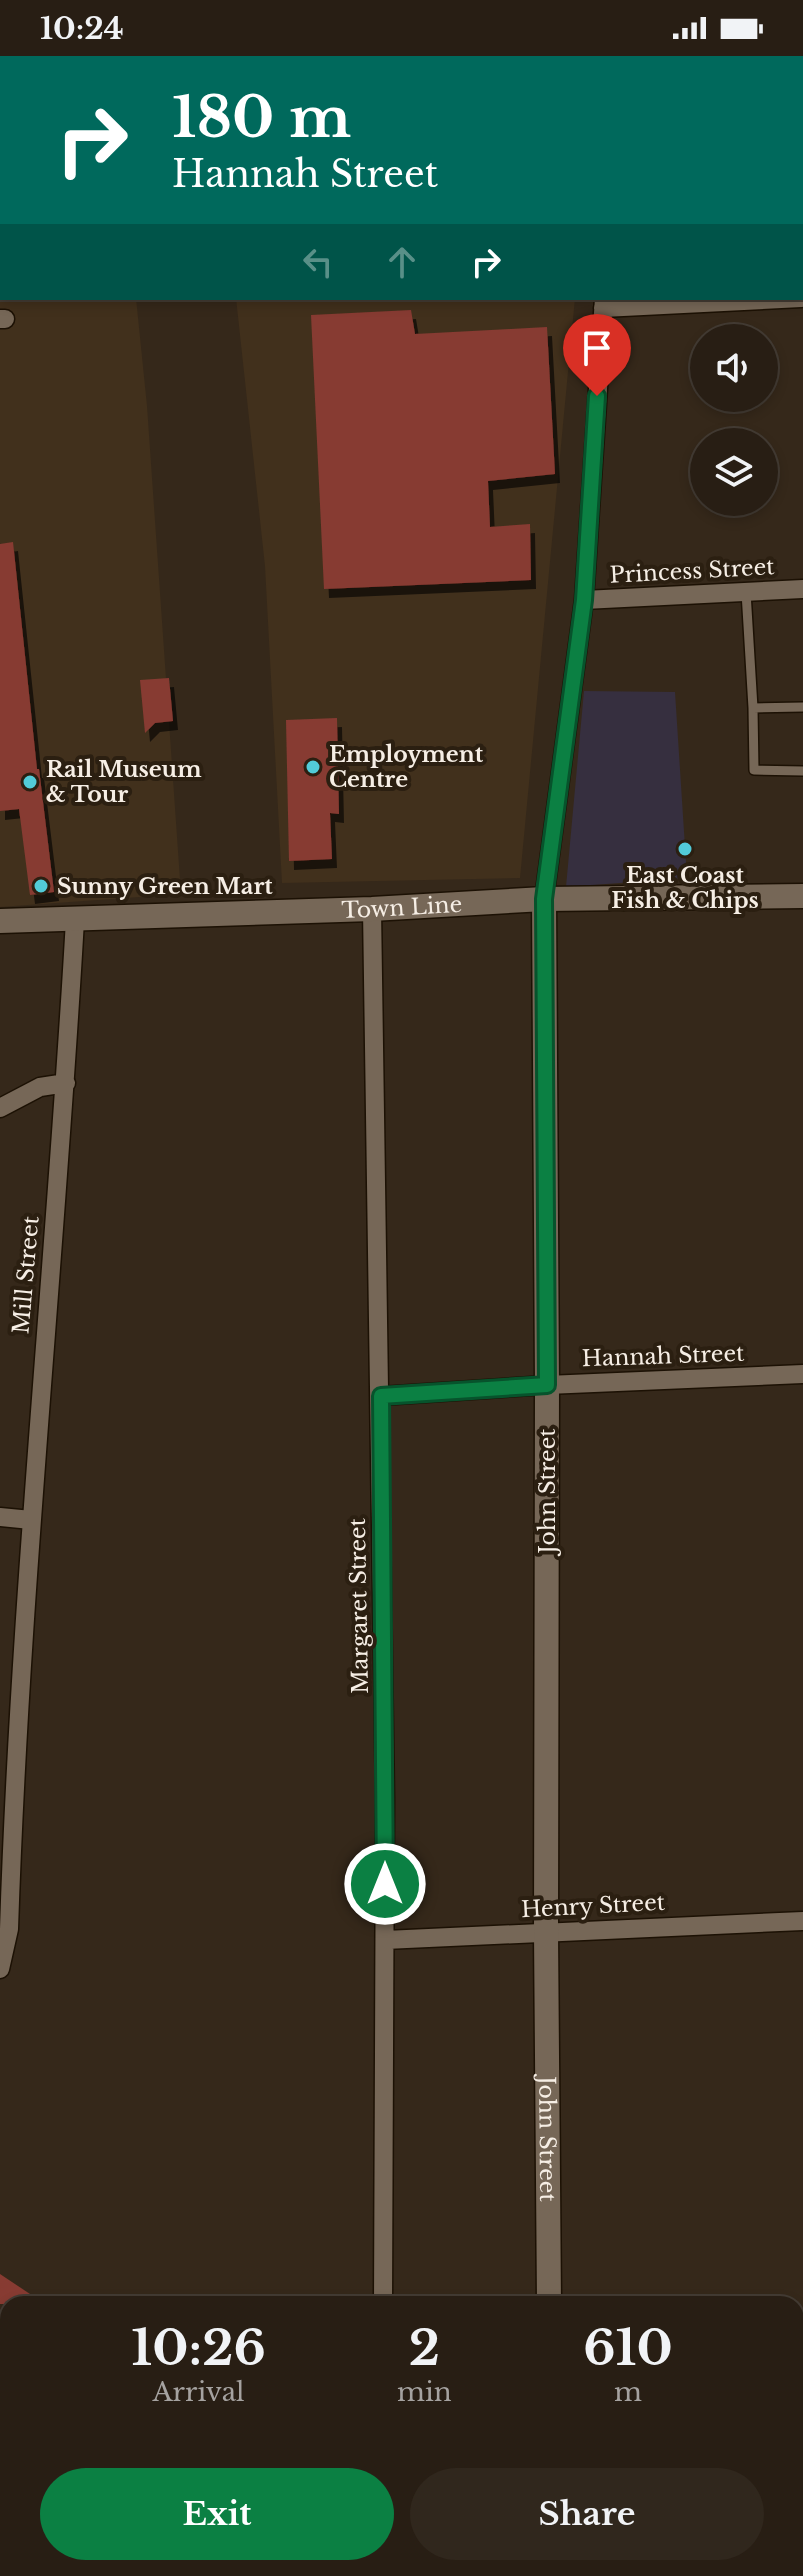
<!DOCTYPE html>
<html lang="en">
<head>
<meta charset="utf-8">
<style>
	:root { --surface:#281e14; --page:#30271d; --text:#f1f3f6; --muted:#a5a2a0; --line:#443c34; --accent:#0b8043 }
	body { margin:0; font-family:"Libre Baskerville",serif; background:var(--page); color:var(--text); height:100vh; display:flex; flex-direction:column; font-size:30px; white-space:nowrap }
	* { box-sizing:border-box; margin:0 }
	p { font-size:26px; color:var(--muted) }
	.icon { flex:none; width:44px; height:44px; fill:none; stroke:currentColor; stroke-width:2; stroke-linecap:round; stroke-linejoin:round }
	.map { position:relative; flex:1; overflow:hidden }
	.details { position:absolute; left:0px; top:2240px; width:804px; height:280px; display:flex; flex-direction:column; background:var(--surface); border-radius:24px 24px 0 0; box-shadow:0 4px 12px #0003,0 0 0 2px var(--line) }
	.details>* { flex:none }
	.banner { position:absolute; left:0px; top:0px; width:804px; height:244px; box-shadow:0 4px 12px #0003,0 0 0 2px var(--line); background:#00695c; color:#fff; overflow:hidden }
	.fabs { position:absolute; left:690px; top:268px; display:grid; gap:16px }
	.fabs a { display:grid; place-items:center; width:88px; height:88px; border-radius:50%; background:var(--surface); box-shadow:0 4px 12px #0003,0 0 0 2px var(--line); font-size:40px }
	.pin { position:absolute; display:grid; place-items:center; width:68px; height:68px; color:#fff; margin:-82px -34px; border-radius:50% 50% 50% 0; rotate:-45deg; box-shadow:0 0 8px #0007 }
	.pin .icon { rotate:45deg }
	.me { position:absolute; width:88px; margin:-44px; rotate:0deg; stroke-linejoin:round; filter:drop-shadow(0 0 6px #0008) }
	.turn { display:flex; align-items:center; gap:28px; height:168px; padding:0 40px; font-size:36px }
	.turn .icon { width:104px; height:104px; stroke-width:2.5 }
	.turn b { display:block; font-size:56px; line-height:68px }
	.lanes { display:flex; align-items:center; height:76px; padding:0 40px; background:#0003; justify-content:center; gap:40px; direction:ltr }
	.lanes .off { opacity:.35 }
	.eta { display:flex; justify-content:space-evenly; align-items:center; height:136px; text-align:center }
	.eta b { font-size:48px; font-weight:800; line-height:56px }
	.action { display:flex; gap:16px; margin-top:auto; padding:16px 40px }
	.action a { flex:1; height:92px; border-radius:48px; background:var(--accent); color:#fff; font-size:32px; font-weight:800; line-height:92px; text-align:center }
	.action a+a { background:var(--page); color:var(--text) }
	.status { display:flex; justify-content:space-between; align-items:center; height:56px; padding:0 40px; background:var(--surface); direction:ltr }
	.status svg { height:22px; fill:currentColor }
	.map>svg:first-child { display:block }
	.commercial { fill:#362f3f }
	.built { fill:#41301c }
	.green { fill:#10402b }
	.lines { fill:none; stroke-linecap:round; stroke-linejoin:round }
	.stream { stroke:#002129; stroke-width:5 }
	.building { fill:#873a32; filter:url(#shadow) }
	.lane-casing { stroke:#1c1104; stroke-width:12 }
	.street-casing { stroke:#1c1104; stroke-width:21 }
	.secondary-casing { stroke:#1c1104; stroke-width:27 }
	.lane { stroke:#766757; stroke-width:9 }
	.street { stroke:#766757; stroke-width:18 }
	.secondary { stroke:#766757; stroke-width:24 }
	.route-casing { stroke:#07532c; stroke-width:20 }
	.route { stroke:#0b8043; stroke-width:14 }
	.poi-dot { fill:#52cbd8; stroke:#2b1f11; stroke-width:3 }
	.labels { text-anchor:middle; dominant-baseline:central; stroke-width:8; stroke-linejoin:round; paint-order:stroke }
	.street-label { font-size:22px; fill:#f6eee5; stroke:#2b1f11 }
	.poi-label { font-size:22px; font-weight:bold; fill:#f6eee5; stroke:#2b1f11; text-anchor:start }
</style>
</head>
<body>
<div class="status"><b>10:24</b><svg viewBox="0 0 49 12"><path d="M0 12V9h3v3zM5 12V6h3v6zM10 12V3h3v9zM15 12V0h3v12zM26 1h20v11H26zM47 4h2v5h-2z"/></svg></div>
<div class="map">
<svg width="803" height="2520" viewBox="0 0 803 2520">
	<defs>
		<filter id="shadow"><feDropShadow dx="5" dy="9" stdDeviation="0" flood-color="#0009"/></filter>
	</defs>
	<rect width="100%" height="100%" fill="#35281a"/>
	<path class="commercial" d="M584 635 675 636 687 822 566 831Z
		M0 2466 8 2473V2512H80L97 2520H0Z"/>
	<path class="built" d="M210 0H599V2Z
		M0 242H136L147 350 181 838 0 851Z
		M236 242H575L520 822 282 827 265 510Z"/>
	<path class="green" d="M0 0 110 2H2V242H6H0Z"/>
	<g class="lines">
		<path class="stream" d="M0 2438 8 2446
			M281 2512 303 2520"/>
	</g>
	<path class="building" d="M411 254 415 278 547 271 555 418 488 425 490 471 530 468 531 524 324 533 311 259Z
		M13 486 37 713H39L54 836 30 839 19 753 0 755V488Z
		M169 622 173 665 155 667 145 677 140 624Z
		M337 662 339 758 330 757 332 803 289 805 286 664Z
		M0 2218 45 2248H0Z"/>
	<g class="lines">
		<defs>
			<path id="lane" d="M746 536 753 652
				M803 651 753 652 754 714 803 715"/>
			<path id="street" d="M624 2V0
				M603 252 801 242
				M0 263H5
				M584 544 803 533
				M544 843 584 544 604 242
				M372 853 385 1744 383 2248
				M0 1052 40 1031 66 1027
				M381 1340 547 1329 803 1318
				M0 1461 31 1464
				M385 1884 803 1865
				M0 1913 9 1873C20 1536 56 1201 75 864
				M0 2351 8 2355
				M796 2359H803"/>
			<g id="secondary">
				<path id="s1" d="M544 843 547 1329 546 1876 549 2248"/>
				<path id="s2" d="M0 865 372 853 544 843 803 840"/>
				<path d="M541 2520 544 2512"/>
			</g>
		</defs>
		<use href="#lane" class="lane-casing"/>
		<use href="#street" class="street-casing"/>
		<use href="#secondary" class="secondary-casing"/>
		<use href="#lane" class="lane"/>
		<use href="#street" class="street"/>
		<use href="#secondary" class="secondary"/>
	</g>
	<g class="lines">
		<defs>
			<path id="route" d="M385 1828 381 1340 547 1329 544 843 584 544 597 340"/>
		</defs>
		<use href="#route" class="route-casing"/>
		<use href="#route" class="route"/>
	</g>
	<g class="poi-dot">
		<circle cx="313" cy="711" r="8"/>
		<circle cx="30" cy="726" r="8"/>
		<circle cx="685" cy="793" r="8"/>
		<circle cx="41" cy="830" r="8"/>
	</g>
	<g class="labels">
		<g class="street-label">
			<text transform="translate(692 515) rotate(-3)">Princess Street</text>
			<text stroke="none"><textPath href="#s2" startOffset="402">Town Line</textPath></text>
			<text transform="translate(26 1219) rotate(-85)">Mill Street</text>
			<text transform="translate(663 1300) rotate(-2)">Hannah Street</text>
			<text transform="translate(547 1435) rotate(-90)">John Street</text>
			<text transform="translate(359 1550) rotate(-91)">Margaret Street</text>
			<text transform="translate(593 1850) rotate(-3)">Henry Street</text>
			<text stroke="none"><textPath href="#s1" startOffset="1240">John Street</textPath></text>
		</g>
		<g class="poi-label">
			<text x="329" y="698">Employment<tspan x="329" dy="25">Centre</tspan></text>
			<text x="46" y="713">Rail Museum<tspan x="46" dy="25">&amp; Tour</tspan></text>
			<text x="685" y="819" text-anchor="middle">East Coast<tspan x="685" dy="25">Fish &amp; Chips</tspan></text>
			<text x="57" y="830">Sunny Green Mart</text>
		</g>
	</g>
</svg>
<div class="fabs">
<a><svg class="icon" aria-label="sound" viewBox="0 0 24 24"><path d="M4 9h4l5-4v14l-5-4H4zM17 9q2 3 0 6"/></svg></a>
<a><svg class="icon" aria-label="layers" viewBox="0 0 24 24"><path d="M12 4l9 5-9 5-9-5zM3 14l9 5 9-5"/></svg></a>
</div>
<div class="pin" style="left:597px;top:340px;background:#d93025"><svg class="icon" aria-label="arrive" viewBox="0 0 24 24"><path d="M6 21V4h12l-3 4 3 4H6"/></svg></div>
<svg class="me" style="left:385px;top:1828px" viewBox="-20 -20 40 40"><circle r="17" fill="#0b8043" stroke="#fff" stroke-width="3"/><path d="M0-11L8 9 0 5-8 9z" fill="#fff"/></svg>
<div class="banner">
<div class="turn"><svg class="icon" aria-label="right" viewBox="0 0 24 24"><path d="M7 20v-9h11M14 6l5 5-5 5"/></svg><div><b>180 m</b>Hannah Street</div></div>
<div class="lanes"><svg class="icon off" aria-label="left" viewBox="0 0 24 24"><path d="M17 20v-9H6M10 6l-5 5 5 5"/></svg><svg class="icon off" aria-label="ahead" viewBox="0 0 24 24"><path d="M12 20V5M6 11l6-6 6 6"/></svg><svg class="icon" aria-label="right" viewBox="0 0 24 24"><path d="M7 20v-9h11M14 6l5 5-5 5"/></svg></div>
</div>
<section class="details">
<div class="eta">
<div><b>10:26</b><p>Arrival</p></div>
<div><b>2</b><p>min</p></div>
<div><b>610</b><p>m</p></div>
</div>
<div class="action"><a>Exit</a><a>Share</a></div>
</section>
</div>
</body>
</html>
